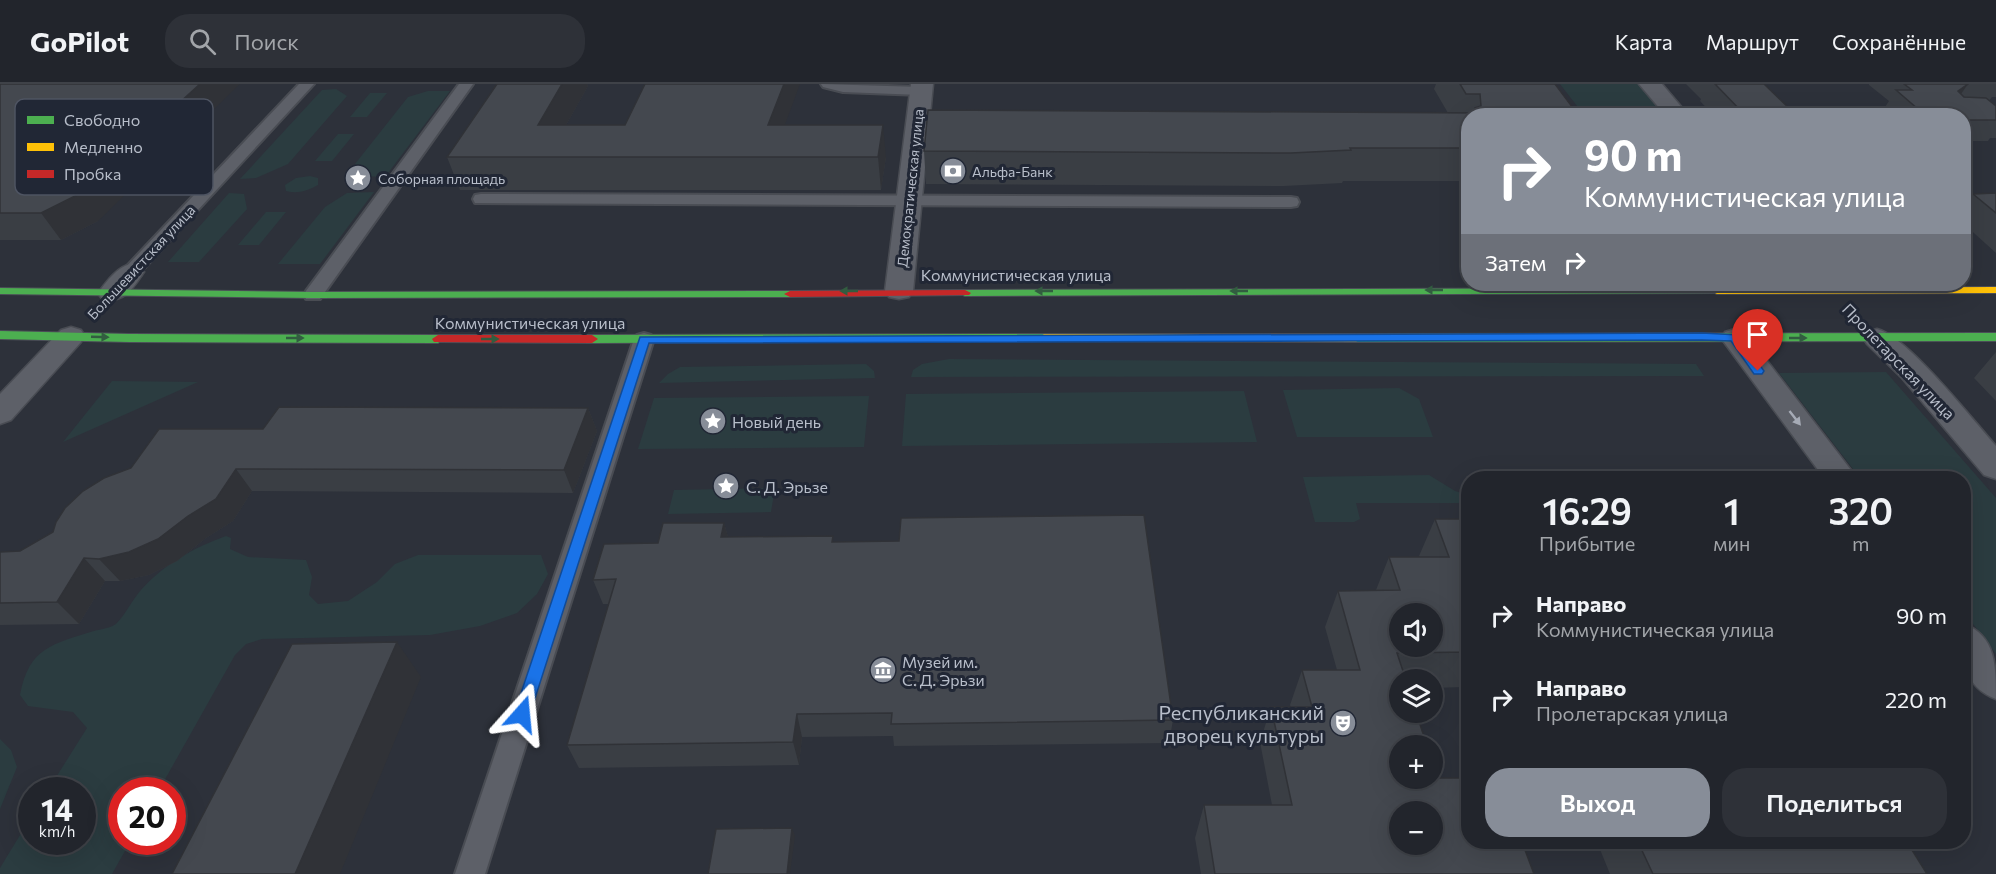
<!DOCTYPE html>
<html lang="ru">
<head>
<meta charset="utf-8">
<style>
	:root { --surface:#22252c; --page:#2e3138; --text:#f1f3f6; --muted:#a2a5a9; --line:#3f4248; --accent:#878d98 }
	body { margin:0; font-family:Commissioner,sans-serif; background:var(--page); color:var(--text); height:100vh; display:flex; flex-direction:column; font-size:22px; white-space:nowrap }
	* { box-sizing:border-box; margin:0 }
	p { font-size:20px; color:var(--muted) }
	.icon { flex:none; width:33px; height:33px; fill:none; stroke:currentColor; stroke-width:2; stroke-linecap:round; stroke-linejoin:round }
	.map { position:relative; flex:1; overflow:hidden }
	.side { position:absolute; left:1461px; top:387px; width:510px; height:378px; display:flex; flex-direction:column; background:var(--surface); border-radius:24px; box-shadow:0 6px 24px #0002,0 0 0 2px var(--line) }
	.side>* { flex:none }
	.top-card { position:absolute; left:1461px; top:24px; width:510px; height:183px; border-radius:24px; box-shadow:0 6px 24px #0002,0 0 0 2px var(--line); background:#878d98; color:#fff; overflow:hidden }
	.tools { position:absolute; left:1389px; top:519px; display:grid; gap:12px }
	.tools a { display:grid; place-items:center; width:54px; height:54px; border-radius:50%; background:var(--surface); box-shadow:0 6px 24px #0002,0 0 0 2px var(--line); font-size:30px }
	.speed { position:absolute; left:18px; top:693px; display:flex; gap:12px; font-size:30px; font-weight:700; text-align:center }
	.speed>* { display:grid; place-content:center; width:78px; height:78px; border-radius:50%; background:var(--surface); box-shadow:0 6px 24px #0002,0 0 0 2px var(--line); line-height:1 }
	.speed small { font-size:15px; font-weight:400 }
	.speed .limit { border:9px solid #d22; background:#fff; color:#111 }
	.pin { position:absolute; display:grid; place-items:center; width:51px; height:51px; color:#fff; margin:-62px -26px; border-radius:50% 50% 50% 0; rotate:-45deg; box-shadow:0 0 6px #0007 }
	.pin .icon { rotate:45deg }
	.me { position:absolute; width:66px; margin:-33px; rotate:18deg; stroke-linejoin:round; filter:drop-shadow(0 0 4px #0008) }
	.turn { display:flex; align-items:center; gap:21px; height:126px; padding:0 24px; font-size:27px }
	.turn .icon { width:78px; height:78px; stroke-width:2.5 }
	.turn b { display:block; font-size:42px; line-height:51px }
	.then { display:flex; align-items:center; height:57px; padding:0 24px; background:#0003; gap:12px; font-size:22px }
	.eta { display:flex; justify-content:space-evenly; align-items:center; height:102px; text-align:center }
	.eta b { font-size:36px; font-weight:600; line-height:42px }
	.button { display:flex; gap:12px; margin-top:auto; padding:12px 24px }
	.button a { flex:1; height:69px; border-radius:24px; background:var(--accent); color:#fff; font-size:24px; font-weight:600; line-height:69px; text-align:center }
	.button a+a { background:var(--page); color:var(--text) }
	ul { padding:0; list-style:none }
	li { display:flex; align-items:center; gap:18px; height:84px; padding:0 24px }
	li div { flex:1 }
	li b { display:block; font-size:22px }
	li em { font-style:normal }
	header { display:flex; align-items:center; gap:36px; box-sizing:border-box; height:84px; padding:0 30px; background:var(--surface); border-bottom:2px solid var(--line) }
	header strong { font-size:28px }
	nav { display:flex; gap:33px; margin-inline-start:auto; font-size:21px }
	.search { width:420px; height:54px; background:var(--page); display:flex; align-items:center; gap:15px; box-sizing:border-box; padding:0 21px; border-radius:24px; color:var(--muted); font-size:22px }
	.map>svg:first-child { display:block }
	.green { fill:#2b3c40 }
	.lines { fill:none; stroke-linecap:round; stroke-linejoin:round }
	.lane-casing { stroke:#494c53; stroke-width:4 }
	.street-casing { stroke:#494c53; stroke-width:3 }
	.fast-casing { stroke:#4b4e57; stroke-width:2 }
	.slow-casing { stroke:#4b4e57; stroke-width:2 }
	.jam-casing { stroke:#4b4e57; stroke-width:2 }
	.lane { fill:#5d6068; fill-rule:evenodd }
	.street { fill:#5d6068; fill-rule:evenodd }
	.fast { fill:#4caf50; fill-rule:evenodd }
	.slow { fill:#ffc107; fill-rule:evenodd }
	.jam { fill:#c62828; fill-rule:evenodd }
	.wall { fill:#3a3e44 }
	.shaded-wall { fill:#303237 }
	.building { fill:#44484f; stroke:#303237; stroke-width:1.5; fill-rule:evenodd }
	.oneway { fill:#325d40 }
	.oneway2 { fill:#a6abb6 }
	.route { fill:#1a73e8; stroke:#114b97; stroke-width:1.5 }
	.labels { text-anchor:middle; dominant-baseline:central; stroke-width:6; stroke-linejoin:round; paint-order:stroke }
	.far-poi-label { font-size:14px; fill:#b8beca; stroke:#212735; text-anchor:start }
	.far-street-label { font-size:14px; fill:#b8beca; stroke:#212735 }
	.street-label { font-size:16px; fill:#b8beca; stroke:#212735 }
	.poi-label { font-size:16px; fill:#b8beca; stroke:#212735; text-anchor:start }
	.near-poi-label { font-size:20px; fill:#b8beca; stroke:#212735; text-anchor:end }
	.key { fill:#212735; stroke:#4e5462; stroke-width:1.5 }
	.key-label { font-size:16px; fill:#b8beca }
</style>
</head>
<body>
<header>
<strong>GoPilot</strong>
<div class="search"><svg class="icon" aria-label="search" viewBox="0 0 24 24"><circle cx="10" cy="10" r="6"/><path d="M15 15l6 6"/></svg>Поиск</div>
<nav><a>Карта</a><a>Маршрут</a><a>Сохранённые</a></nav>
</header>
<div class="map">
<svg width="1996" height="790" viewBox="0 0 1996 790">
	<rect width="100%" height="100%" fill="#2d313a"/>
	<path class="green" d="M1560 0H1638L1666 31H1584Z
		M336 5 347 12 288 80 256 94 240 95 322 6Z
		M428 7H450L385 93 361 92 355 80 408 13Z
		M370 9H387L367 33H350Z
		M338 50H354L332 77H315Z
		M310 92 318 94V101C307 107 298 110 286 107L285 101 296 94Z
		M374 108 320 180H278L325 123 347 109Z
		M229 109 244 110 247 125 199 178H168Z
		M266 128H286L259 161H238Z
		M949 275 1696 280 1704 292 911 293 913 286 922 280Z
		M866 280 874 287 875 294 659 299 668 290 680 283Z
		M1886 288 1996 414V570L1964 528V394H1860L1779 289Z
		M112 297 198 298 63 358Z
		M1399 304 1419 315 1433 353H1297L1283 306Z
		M1244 307 1257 358 902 362 906 310Z
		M869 312 864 363 638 365 654 314Z
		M1429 391 1455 407 1468 411V419H1356L1360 435 1354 438H1315L1303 393Z
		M775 404 771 428 668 430 674 406Z
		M226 452 231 454 230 465 248 473 306 476 312 493 309 511 318 520 348 517 377 498 395 480 418 471H541L548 490 537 510 517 529 480 542 430 551 262 555 246 560 235 571 159 706H122V758H130L112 790H0V784L31 733 32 758H82V706H48L87 644 73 628 28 622 20 611C29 563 53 560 94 547 101 545 111 544 116 540 126 530 132 516 141 506 163 481 195 463 226 452Z
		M0 655 11 666 17 683 0 725Z"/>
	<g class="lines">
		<defs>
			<path id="lane" d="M299 0H314L137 192H125L122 188 125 184Z
				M459 0H473L320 215H306L304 211 306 207Z
				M821 0 921 3 928 7 921 11 843 8 823 3Z
				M481 110 1291 113 1297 114 1299 118 1297 122 1291 123 475 119 473 115 475 111Z
				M644 249 651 251 654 255 485 790H455L634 255 637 251Z"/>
			<path id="street" d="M911 0H933L913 207 909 213 899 215 889 213 885 207Z
				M1639 0H1662L1689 32H1666Z
				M131 180 141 182 144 188C133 204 124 220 102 215L98 209C107 197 117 183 131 180Z
				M71 243 81 246 85 252 81 258 11 336 0 340V310L61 246Z
				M1735 245 1745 248 1857 394H1824L1721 254 1725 248Z
				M1877 245C1908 253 1972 335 1996 362V395L1984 391 1902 294 1867 260 1863 254 1867 248Z
				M1964 540C1996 552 1996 582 1996 615 1962 602 1960 571 1964 540Z"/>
			<path id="fast" d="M0 204 313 208 790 207 796 210 790 213 313 214 0 210Z
				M1717 204 1721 205V209L965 212 959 209 965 206Z
				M0 247 129 250 438 251 444 255 438 259 129 258 0 255Z
				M1996 249V257L1356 258 1350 254 1356 250Z
				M1044 250 1050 254 1048 257 592 259 586 255 592 251Z"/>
			<path id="slow" d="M1996 203V209L1717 210 1711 207 1717 204Z
				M1044 250H1356L1362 254 1356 258 1040 257 1038 254Z"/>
			<path id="jam" d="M965 206 971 209 969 211 790 213 784 210 790 207Z
				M438 251H592L598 255 592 259 434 258 432 255Z"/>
		</defs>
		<use href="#lane" class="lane-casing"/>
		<use href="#street" class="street-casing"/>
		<use href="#fast" class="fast-casing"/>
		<use href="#slow" class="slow-casing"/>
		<use href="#jam" class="jam-casing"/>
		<use href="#lane" class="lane"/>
		<use href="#street" class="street"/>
		<use href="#fast" class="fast"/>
		<use href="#slow" class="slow"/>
		<use href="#jam" class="jam"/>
	</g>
	<path class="wall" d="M0 0 98 137 61 156H0Z
		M497 0H587L588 2 566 41H785L886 73 881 106H460L447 73Z
		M1436 0H1555L1579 32H1468V97H1343L1342 99 1284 102 926 100 924 67 1448 29 1434 5Z
		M1686 0H1764L1797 32H1714L1700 17 1701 15Z
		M1869 0H1996V13H1992L1989 17 1996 22V54H1990L1988 57H1964V32H1890L1883 26 1889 17 1869 1Z
		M1996 109V169L1964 140V122L1973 110Z
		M1996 268V317L1974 294Z
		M588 324 597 347 573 409 252 407 233 437 206 454 177 477 149 491 120 497H105L79 540 0 541V468L20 467 263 345Z
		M1435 435H1468V619L1463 603 1432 604V596H1400L1437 694 1534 790H1201L1195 754 1204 721H1272L1260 658 1271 623H1291L1290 621 1302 586H1337L1325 543 1338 507 1376 506 1389 473H1420L1419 472Z
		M724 439 728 453 834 458 1173 636 1169 659 894 662 893 652 802 653 799 681 579 684 567 661 609 520H603L593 496Z
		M1597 758H1907L1927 790H1610Z"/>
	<path class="shaded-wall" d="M200 0H240L98 137 61 156 41 129Z
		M562 0H587L588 2 548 73 538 41Z
		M784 0H800L773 73 768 41Z
		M1968 0 1954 20 1958 7Z
		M883 41 886 73 881 106 878 73Z
		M588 324 597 347 573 409 564 386Z
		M236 385 252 407 233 437 206 454 177 477 149 491 120 497 99 475Z
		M724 439 731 463 721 453Z
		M84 474 105 497 79 540 57 518Z
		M397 558 421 593 340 790H295Z
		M797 630 802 653 799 681 793 658Z
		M792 744 795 752 790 790H787Z"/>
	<path class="building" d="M0 0H200L79 110 41 129H0Z
		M497 0H562L538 41H625L645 0H784L768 41H883L878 73H447Z
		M1460 0H1555L1579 32H1468V64H1350L1351 66 1291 69 924 67 928 26 1478 29 1475 24 1481 22 1480 10H1466Z
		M1715 0H1764L1797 32H1746Z
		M1904 0H1968L1958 7 1964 13 1986 14 1996 22V36H1964V32H1926L1896 6H1912Z
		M1996 109V129L1973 110Z
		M279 323 588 324 564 386 236 385 216 415 188 432 158 455 129 468 99 475 84 474 57 518 0 519V468L20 467 53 448 56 438 65 424 83 407 104 394 131 384 159 345H263Z
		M1144 431 1173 636 891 640 892 629 797 630 793 658 567 661 616 495 593 496 604 460 658 459 663 439H724L721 453 833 452 832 458 899 457 901 434Z
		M1435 435H1468V568L1397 569 1406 596H1400V628H1416L1427 662H1400V694H1432V680L1437 694H1468V758H1522L1534 790H1215L1204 721H1292L1271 623H1312L1302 586H1360L1338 507 1400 506 1389 473H1449ZM1400 530H1432V562H1400ZM1400 728H1432V760H1400Z
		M397 558 295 790H172L292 560Z
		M792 744 787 790H708L716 745Z
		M1638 758H1907L1927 790H1653Z"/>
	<defs><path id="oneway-solid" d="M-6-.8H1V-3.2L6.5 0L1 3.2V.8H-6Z" transform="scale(1.5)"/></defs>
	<g class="oneway">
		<use href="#oneway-solid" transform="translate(1434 206) rotate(180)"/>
		<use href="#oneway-solid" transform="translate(849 207) rotate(180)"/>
		<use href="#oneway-solid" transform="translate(1044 207) rotate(180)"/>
		<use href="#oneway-solid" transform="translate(1239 207) rotate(180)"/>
		<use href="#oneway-solid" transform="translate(100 253) rotate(2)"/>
		<use href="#oneway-solid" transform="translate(295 254)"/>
		<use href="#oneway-solid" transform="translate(1798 254)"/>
		<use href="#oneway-solid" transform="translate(490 255)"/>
	</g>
	<use class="oneway2" href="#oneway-solid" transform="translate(1795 334) rotate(52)"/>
	<path class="route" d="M1702 249 1739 251 1764 287 1762 290H1754L1731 257 1702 256 649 259 530 630 528 636 522 638 516 636 514 630 640 253Z"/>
	<defs>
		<symbol id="bank-disc" viewBox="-11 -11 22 22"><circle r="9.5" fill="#878d98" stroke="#212735"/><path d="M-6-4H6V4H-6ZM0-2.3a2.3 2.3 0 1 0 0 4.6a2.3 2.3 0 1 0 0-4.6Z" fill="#fff"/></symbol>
		<symbol id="sight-disc" viewBox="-11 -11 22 22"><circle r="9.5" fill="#878d98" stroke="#212735"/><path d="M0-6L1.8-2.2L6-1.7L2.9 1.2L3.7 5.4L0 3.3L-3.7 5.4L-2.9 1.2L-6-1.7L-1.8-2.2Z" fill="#fff"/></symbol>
		<symbol id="museum-disc" viewBox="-11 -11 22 22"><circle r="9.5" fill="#878d98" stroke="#212735"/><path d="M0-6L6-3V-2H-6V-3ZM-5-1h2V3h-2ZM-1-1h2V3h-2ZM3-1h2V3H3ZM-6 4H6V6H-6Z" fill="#fff"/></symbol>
		<symbol id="theatre-disc" viewBox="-11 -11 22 22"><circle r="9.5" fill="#878d98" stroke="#212735"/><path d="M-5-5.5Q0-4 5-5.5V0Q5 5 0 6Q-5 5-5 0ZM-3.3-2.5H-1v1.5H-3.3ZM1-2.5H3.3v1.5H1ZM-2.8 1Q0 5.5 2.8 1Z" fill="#fff"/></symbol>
	</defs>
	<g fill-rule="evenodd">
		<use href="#bank-disc" x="938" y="72" width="30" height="30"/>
		<use href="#sight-disc" x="343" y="79" width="30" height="30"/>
		<use href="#sight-disc" x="698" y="322" width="30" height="30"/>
		<use href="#sight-disc" x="711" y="387" width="30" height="30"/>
		<use href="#museum-disc" x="868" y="571" width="30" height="30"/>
		<use href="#theatre-disc" x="1328" y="624" width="30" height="30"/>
	</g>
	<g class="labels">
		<g class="far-poi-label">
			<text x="972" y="87">Альфа-Банк</text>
			<text x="378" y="94">Соборная площадь</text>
		</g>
		<g class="far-street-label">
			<text transform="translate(910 104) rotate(-84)">Демократическая улица</text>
			<text transform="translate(141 178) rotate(-47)">Большевистская улица</text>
		</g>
		<g class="street-label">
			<text x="1016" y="190">Коммунистическая улица</text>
			<text x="530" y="238">Коммунистическая улица</text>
			<text transform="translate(1899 277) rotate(46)">Пролетарская улица</text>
		</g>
		<g class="poi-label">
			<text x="732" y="337">Новый день</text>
			<text x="746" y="402">С. Д. Эрьзе</text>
			<text x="902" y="577">Музей им.<tspan x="902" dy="18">С. Д. Эрьзи</tspan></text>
		</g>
		<g class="near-poi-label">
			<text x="1324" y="628">Республиканский<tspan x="1324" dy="23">дворец культуры</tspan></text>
		</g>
	</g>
	<rect x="15" y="15" width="198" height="96" rx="9" class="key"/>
	<rect x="27" y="32" width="27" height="8" fill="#4caf50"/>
	<rect x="27" y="59" width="27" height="8" fill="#ffc107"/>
	<rect x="27" y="86" width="27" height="8" fill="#c62828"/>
	<g class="key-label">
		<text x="64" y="42">Свободно</text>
		<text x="64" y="69">Медленно</text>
		<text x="64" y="96">Пробка</text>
	</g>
</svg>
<div class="tools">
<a><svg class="icon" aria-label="sound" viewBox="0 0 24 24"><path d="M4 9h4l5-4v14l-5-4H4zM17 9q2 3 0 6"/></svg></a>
<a><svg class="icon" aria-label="layers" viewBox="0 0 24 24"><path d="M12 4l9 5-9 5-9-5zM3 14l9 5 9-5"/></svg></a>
<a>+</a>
<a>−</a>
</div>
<div class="speed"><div>14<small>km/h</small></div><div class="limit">20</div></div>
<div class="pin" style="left:1758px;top:287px;background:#d93025"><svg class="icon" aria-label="arrive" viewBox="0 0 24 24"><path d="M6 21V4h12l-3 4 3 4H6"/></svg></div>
<svg class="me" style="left:522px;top:630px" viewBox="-20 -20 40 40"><path d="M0-17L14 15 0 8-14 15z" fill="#1a73e8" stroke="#fff" stroke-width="4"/></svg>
<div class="top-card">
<div class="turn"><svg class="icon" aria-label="right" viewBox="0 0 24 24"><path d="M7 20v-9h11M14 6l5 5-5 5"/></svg><div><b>90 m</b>Коммунистическая улица</div></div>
<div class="then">Затем<svg class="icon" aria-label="right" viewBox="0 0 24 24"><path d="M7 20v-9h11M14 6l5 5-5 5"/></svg></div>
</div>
<section class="side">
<div class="eta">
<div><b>16:29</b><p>Прибытие</p></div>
<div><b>1</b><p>мин</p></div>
<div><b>320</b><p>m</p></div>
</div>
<ul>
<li><svg class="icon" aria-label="right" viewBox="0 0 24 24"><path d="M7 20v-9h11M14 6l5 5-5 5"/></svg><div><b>Направо</b><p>Коммунистическая улица</p></div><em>90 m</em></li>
<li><svg class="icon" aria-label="right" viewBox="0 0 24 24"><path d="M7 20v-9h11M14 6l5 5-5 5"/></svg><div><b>Направо</b><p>Пролетарская улица</p></div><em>220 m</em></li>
</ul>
<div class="button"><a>Выход</a><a>Поделиться</a></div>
</section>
</div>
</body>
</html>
